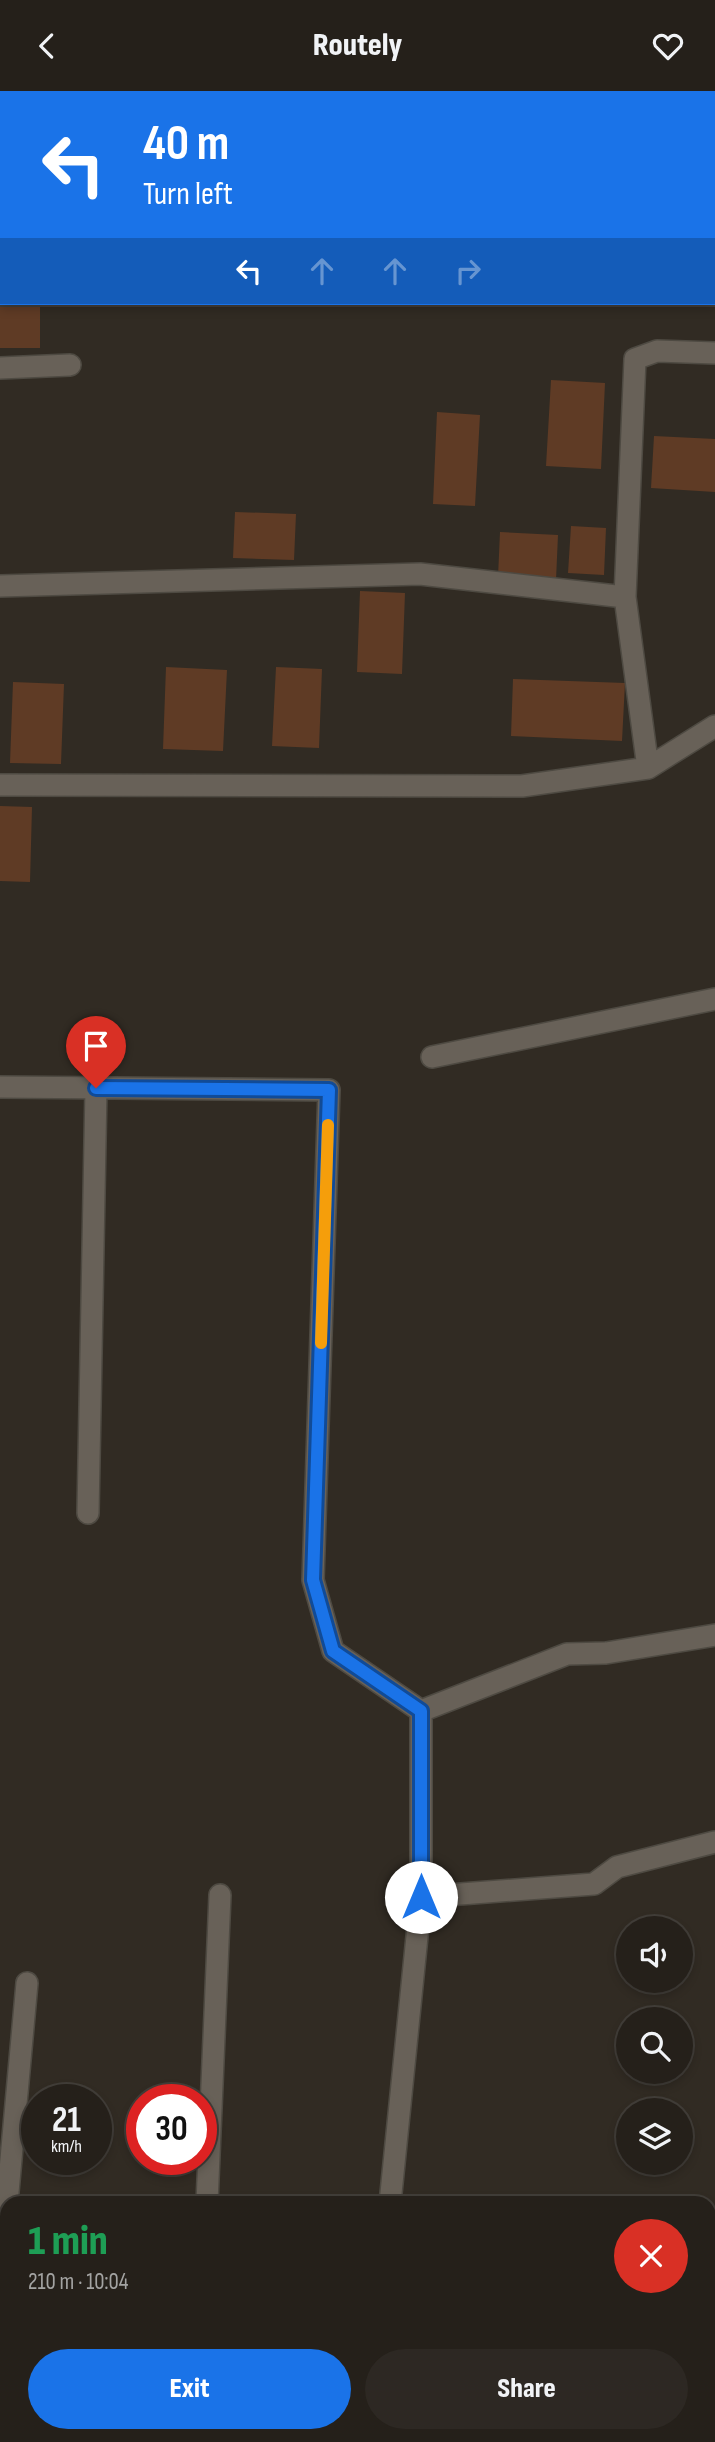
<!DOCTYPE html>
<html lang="en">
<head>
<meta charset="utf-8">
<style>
	:root { --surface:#25201a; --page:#2d2823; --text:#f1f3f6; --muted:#a3a3a2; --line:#423e39; --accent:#1a73e8 }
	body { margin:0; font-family:"Sofia Sans Condensed",sans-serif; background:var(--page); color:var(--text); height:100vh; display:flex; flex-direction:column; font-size:26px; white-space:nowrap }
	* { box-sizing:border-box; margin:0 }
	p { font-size:23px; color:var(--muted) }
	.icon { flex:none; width:38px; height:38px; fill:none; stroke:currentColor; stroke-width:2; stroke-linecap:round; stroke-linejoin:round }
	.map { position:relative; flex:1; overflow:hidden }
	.details { position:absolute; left:0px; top:2105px; width:716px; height:247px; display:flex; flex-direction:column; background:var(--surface); border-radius:21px 21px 0 0; box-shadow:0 4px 10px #0003,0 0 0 2px var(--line) }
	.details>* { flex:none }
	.guide { position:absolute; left:0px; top:0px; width:716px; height:214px; box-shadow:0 4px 10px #0003,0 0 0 2px var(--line); background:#1a73e8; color:#fff; overflow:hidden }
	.fabs { position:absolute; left:616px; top:1825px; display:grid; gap:14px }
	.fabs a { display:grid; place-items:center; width:77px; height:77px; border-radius:50%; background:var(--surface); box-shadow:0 4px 10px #0003,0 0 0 2px var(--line); font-size:35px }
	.speed { position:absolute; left:21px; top:1993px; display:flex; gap:14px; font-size:35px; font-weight:700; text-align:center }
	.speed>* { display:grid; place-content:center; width:91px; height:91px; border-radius:50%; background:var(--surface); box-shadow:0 4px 10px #0003,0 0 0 2px var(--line); line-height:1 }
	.speed small { font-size:18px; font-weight:400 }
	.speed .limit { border:10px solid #d22; background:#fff; color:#111 }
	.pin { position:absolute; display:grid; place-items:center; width:60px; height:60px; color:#fff; margin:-72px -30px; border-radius:50% 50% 50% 0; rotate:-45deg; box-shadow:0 0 7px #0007 }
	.pin .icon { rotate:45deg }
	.me { position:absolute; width:77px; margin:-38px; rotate:0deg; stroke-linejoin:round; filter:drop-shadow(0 0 5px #0008) }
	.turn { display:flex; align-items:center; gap:24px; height:147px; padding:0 28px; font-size:32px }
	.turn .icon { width:91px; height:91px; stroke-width:2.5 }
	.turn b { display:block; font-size:49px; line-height:60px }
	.lanes { display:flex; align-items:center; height:66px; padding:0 28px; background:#0003; justify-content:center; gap:35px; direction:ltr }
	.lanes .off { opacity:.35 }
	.round { display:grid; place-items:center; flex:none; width:74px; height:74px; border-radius:37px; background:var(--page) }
	.overview { display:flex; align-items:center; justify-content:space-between; height:119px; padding:0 28px }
	h1 { font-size:42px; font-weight:800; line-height:52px; color:#1e9e55 }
	.button { display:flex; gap:14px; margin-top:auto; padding:14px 28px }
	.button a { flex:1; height:80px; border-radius:42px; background:var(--accent); color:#fff; font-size:28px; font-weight:800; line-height:80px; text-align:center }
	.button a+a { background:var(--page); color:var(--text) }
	header { display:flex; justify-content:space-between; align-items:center; height:91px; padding:0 28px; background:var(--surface); font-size:32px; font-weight:800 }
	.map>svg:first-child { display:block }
	.building { fill:#5f3b25 }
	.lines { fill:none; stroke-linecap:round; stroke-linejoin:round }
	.street-casing { stroke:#4e4a42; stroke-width:24 }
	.secondary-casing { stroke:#4e4a42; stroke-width:24 }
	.street { stroke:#686158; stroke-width:21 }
	.secondary { stroke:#686158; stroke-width:21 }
	.route-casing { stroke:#114b97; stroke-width:18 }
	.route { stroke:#1a73e8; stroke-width:12 }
	.slow { stroke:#f59e0b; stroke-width:12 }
</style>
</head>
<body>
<header><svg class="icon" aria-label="back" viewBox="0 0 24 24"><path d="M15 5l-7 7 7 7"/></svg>Routely<svg class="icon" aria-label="heart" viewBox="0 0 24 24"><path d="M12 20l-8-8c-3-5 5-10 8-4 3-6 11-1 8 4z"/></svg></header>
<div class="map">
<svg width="715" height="2351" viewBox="0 0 715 2351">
	<rect width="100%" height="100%" fill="#312b23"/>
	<path class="building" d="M0 212H40V257H0Z
		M551 289 605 292 601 378 546 375Z
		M437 321 480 324 475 415 433 413Z
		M654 345 715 348V401L651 397Z
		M235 421 296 423 294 469 233 467Z
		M571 435 606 437 604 484 568 482Z
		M500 441 558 444 556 489 498 486Z
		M360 500 405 502 402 583 357 581Z
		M166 576 227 579 223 660 163 658Z
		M276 576 322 578 319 657 272 655Z
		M513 588 625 592 622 650 511 645Z
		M13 591 64 593 61 673 10 672Z
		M0 715 32 716 30 791 0 790Z"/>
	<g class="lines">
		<defs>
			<path id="street" d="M460 2V0
				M0 277 70 274
				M0 495 420 483 625 506
				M648 677 625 506 635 268 657 260 715 262
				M0 694 522 695 648 677 715 635
				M432 966 715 908
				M0 996 329 999 313 1489 333 1560 421 1620
				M88 1422 96 997
				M421 1620 567 1563 606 1562 715 1544
				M421 1806 594 1793 617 1776 715 1751
				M7 2112 27 1892
				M207 2112 220 1804
				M390 2112 421 1806V1620
				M585 2351V2345"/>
			<path id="secondary" d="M709 2210 715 2209
				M383 2351 387 2345"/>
		</defs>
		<use href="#street" class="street-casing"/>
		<use href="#secondary" class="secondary-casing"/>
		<use href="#street" class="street"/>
		<use href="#secondary" class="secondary"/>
	</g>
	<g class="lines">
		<defs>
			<path id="route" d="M96 997 329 999 313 1489 333 1560 421 1620V1806"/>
		</defs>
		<use href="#route" class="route-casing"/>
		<use href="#route" class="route"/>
		<path class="slow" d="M321 1252 328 1034"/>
	</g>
</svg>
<div class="fabs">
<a><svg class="icon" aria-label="sound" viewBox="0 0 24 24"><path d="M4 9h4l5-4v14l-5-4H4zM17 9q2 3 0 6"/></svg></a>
<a><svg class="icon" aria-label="search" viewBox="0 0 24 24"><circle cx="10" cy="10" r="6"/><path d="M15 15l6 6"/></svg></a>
<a><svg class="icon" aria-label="layers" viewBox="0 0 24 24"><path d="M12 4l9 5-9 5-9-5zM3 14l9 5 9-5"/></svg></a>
</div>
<div class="speed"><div>21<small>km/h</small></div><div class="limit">30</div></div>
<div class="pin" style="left:96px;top:997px;background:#d93025"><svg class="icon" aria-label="arrive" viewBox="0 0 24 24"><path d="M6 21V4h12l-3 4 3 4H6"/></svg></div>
<svg class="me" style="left:421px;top:1806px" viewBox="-20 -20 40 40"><circle r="19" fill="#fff"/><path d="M0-13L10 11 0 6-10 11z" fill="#1a73e8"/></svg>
<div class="guide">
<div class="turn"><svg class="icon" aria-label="left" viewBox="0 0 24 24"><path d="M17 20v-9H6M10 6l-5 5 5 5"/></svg><div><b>40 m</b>Turn left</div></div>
<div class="lanes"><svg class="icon" aria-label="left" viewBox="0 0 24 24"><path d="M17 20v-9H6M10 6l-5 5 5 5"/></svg><svg class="icon off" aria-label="ahead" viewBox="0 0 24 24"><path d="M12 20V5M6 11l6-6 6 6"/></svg><svg class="icon off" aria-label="ahead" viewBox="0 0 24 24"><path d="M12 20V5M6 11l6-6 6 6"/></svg><svg class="icon off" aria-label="right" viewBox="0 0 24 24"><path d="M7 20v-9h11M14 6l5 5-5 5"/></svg></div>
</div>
<section class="details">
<div class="overview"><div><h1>1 min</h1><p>210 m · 10:04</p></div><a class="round" style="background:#d93025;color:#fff"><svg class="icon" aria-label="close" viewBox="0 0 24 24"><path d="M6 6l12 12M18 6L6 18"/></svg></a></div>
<div class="button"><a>Exit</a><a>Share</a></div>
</section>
</div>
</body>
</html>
